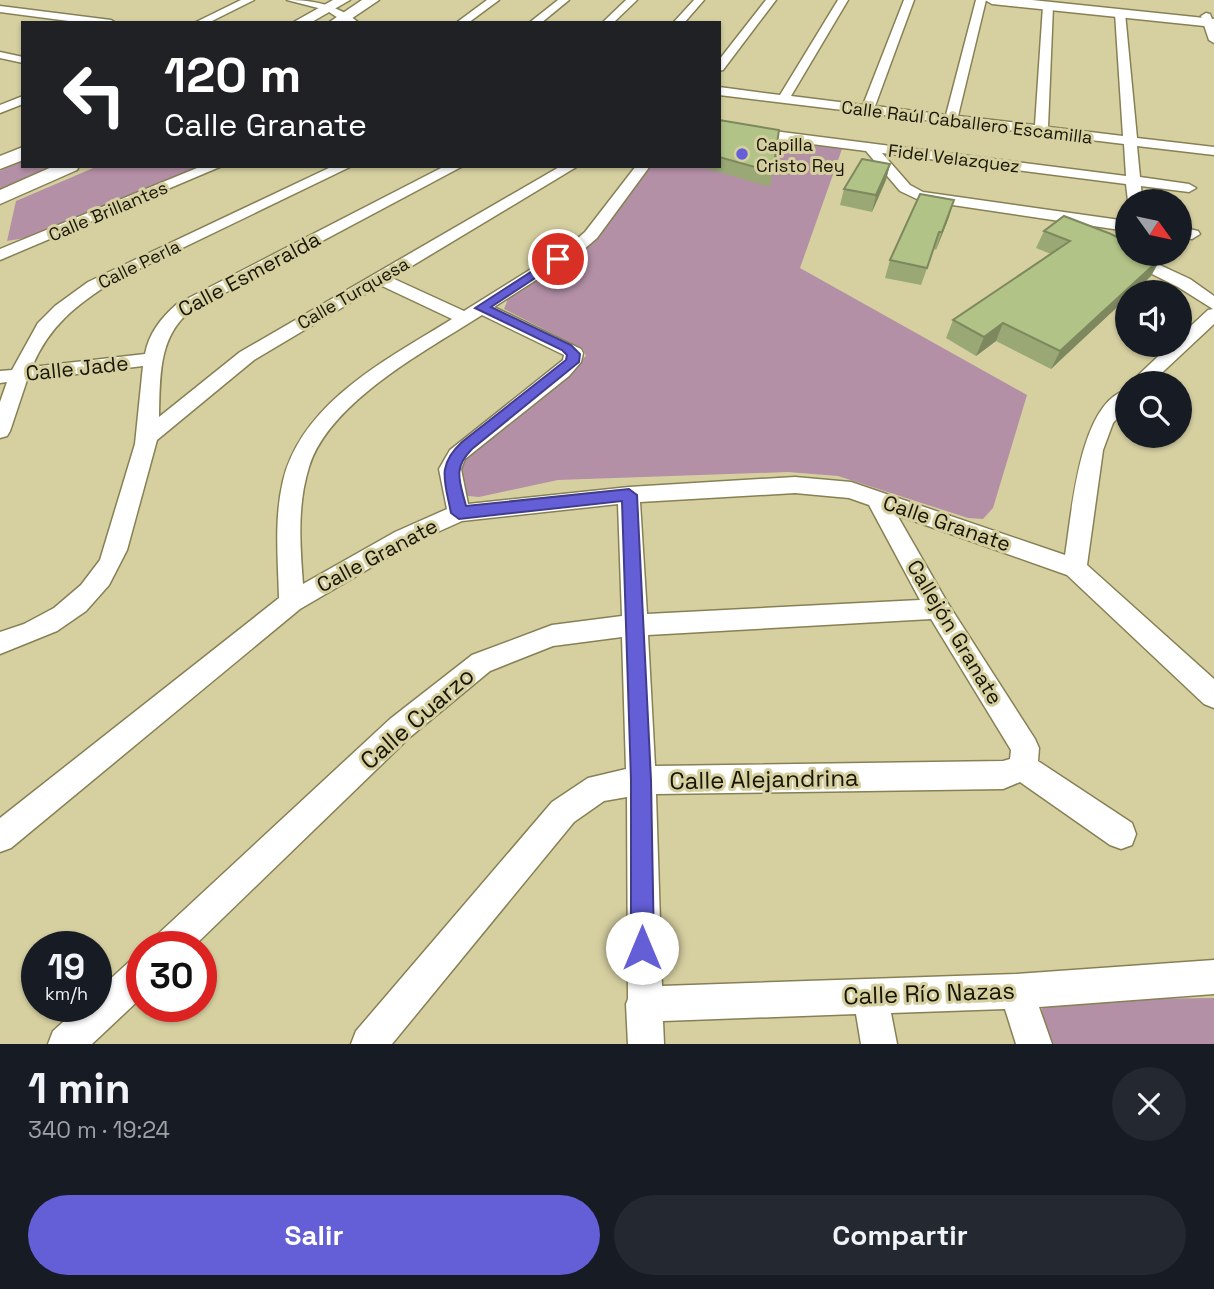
<!DOCTYPE html>
<html lang="es">
<head>
<meta charset="utf-8">
<style>
	:root { --surface:#171b24; --page:#242831; --text:#f1f3f6; --muted:#9ea1a6; --accent:#645ed7 }
	body { margin:0; font-family:"Space Grotesk",sans-serif; background:var(--page); color:var(--text); height:100vh; display:flex; flex-direction:column; font-size:26px; white-space:nowrap }
	* { box-sizing:border-box; margin:0 }
	p { font-size:23px; color:var(--muted) }
	.icon { flex:none; width:38px; height:38px; fill:none; stroke:currentColor; stroke-width:2; stroke-linecap:round; stroke-linejoin:round }
	.map { position:relative; height:1044px; overflow:hidden }
	.drawer { display:flex; flex-direction:column; background:var(--surface); flex:1 }
	.drawer>* { flex:none }
	.guide { position:absolute; left:21px; top:21px; width:700px; height:147px; border-radius:0px; box-shadow:0 2px 5px #0004; background:#202124; color:#fff; overflow:hidden }
	.needle { width:46px; rotate:123deg }
	.controls { position:absolute; left:1115px; top:189px; display:grid; gap:14px }
	.controls a { display:grid; place-items:center; width:77px; height:77px; border-radius:50%; background:var(--surface); box-shadow:0 2px 5px #0004; font-size:35px }
	.speed { position:absolute; left:21px; top:931px; display:flex; gap:14px; font-size:35px; font-weight:700; text-align:center }
	.speed>* { display:grid; place-content:center; width:91px; height:91px; border-radius:50%; background:var(--surface); box-shadow:0 2px 5px #0004; line-height:1 }
	.speed small { font-size:18px; font-weight:400 }
	.speed .limit { border:10px solid #d22; background:#fff; color:#111 }
	.pin { position:absolute; display:grid; place-items:center; width:60px; height:60px; color:#fff; margin:-30px; border:4px solid #fff; border-radius:50%; box-shadow:0 2px 7px #0007 }
	.me { position:absolute; width:77px; margin:-38px; rotate:0deg; stroke-linejoin:round; filter:drop-shadow(0 0 5px #0008) }
	.turn { display:flex; align-items:center; gap:24px; height:147px; padding:0 28px; font-size:32px }
	.turn .icon { width:91px; height:91px; stroke-width:2.5 }
	.turn b { display:block; font-size:49px; line-height:60px }
	.round { display:grid; place-items:center; flex:none; width:74px; height:74px; border-radius:37px; background:var(--page) }
	.head { display:flex; align-items:center; justify-content:space-between; height:119px; padding:0 28px }
	h1 { font-size:42px; font-weight:800; line-height:52px }
	.button { display:flex; gap:14px; margin-top:auto; padding:14px 28px }
	.button a { flex:1; height:80px; border-radius:42px; background:var(--accent); color:#fff; font-size:28px; font-weight:800; line-height:80px; text-align:center }
	.button a+a { background:var(--page); color:var(--text) }
	.map>svg:first-child { display:block }
	.green { fill:#b490a7 }
	.lines { fill:none; stroke-linecap:round; stroke-linejoin:round }
	.street-casing { stroke:#868054; stroke-width:3 }
	.secondary-casing { stroke:#868054; stroke-width:3 }
	.street { fill:#fff; fill-rule:evenodd }
	.secondary { fill:#fff; fill-rule:evenodd }
	.wall { fill:#99a874 }
	.shaded-wall { fill:#7d885e }
	.building { fill:#b2c387; stroke:#7d885e; stroke-width:2 }
	.route { fill:#645ed7; stroke:#413d8c; stroke-width:2 }
	.poi-dot { fill:#645ed7; stroke:#d6d0a1; stroke-width:2.5 }
	.labels { text-anchor:middle; dominant-baseline:central; stroke-width:6; stroke-linejoin:round; paint-order:stroke }
	.far-street-label { font-size:18px; fill:#181504; stroke:#d6d0a1 }
	.far-poi-label { font-size:18px; fill:#181504; stroke:#d6d0a1; text-anchor:start }
	.street-label { font-size:21px; fill:#181504; stroke:#d6d0a1 }
	.near-street-label { font-size:24px; fill:#181504; stroke:#d6d0a1 }
</style>
</head>
<body>
<div class="map">
<svg width="1214" height="1044" viewBox="0 0 1214 1044">
	<rect width="100%" height="100%" fill="#d6d0a1"/>
	<path class="green" d="M719 132 842 149 800 268 1027 395 993 508 983 519 968 518 838 476 788 472 558 480 479 497 468 496 461 491 458 478 462 457 586 356 583 349 504 309 508 299 580 251 602 230 652 166H719Z
		M23 161V166H61L0 191V171Z
		M98 166H206L43 235 7 241 16 201Z
		M1214 998V1044H1048L1040 1016 1043 1006 1052 1000Z"/>
	<g class="lines">
		<defs>
			<path id="street" d="M241 0H254L208 23H194Z
				M287 0C314 0 338 5 359 23H346L326 10Z
				M487 0H499L468 23H456Z
				M558 0H569L541 23H529Z
				M626 0H637L613 23H602Z
				M694 0H704L684 23H673Z
				M766 0H776L723 70 719 71V60Z
				M838 0H848L791 96 863 105 904 0H914L875 106 946 115 976 0H986L958 116 1035 125 1043 6 1048 3 1053 6 1048 127 1123 136 1115 13 1120 10 1125 13 1137 138 1214 147V155L1137 146 1140 177 1189 184 1196 188 1189 192 1141 186 1142 201H1128L1126 184 882 153 910 185 923 192 1127 221V231L919 200 900 191 866 151 719 132V124L1126 176 1124 144 719 95V87L780 95Z
				M0 6 111 20 116 23H84L0 12Z
				M1206 13 1210 14 1214 24V43L1209 40 1201 16Z
				M0 52 23 57V63L0 58Z
				M23 96V104L0 113V105Z
				M202 166H222L0 260V249Z
				M333 166H352L114 281C77 304 49 326 32 367L145 354C149 333 161 318 177 304L445 166H463L189 312C158 338 160 378 159 417L240 352 561 166H578L392 278 464 311 571 244 585 232 636 166H650L597 238 583 250 494 307 581 349 583 353 581 362 569 376 465 459 461 469 468 504 629 487 795 477 851 482 1065 555C1072 514 1079 402 1127 390V408L1113 423 1103 450 1087 565 1214 679V708L1204 704 1067 575 897 515 947 602 1035 739 1039 748 1038 761 1132 823 1136 834 1132 845 1121 849 1110 845 1020 782 1003 789 656 794 662 986 1016 974 1214 960V994L1039 1007 1052 1044H1016L1005 1009 891 1013 897 1044H861L856 1014 663 1021 664 1044H628L626 1004 628 999 627 797 604 801 574 822 392 1044H351L356 1031 552 802 588 778 626 769 622 637 553 646 490 671 410 737 193 947H152L157 935 390 719 472 655 552 625 622 616 618 504 462 521 411 544 300 609 11 848 0 852V818L279 598C278 559 274 519 283 481 302 402 389 358 452 319L380 285 254 360 157 440 127 550 109 585 86 611 57 631 0 654V632L24 624 54 608 81 585 100 560 135 444 143 366 27 380 10 431 7 436 0 438V402L7 382 0 383V371L12 370 38 323 55 306 88 282ZM482 315 564 355 563 360 450 450 439 469 447 509 395 532 303 584C300 545 297 505 309 467 329 402 427 350 482 315ZM795 493 849 498 869 505 920 600 647 614 640 502ZM931 619 1011 750 1010 759 1003 761 655 766 648 635Z
				M1180 227 1198 231 1200 234 1192 239 1180 237Z
				M1126 250 1127 254H1136L1190 279 1214 296V324L1151 383H1130L1170 345H1180V336L1208 310 1213 309 1178 287 1120 258 1118 255 1120 252Z
				M142 956V997L92 1044H48L53 1031 81 1006H96V992L130 961Z"/>
			<path id="secondary" d="M333 0H350L310 23H292Z
				M362 0H379L345 23H328Z
				M985 0H1032L1214 19V27L992 4Z
				M23 147V160L0 169V156Z
				M54 166H79L77 170 0 204V190Z"/>
		</defs>
		<use href="#street" class="street-casing"/>
		<use href="#secondary" class="secondary-casing"/>
		<use href="#street" class="street"/>
		<use href="#secondary" class="secondary"/>
	</g>
	<path class="wall" d="M719 120 779 130 770 187 698 166H719Z
		M890 164 886 180 872 212 840 205 844 189Z
		M949 217 936 250 934 249 921 285 885 278 890 260Z
		M1127 224V254H1175L1164 264 1159 262 1151 276 1134 292H1127L1051 369 996 341 976 356 946 338 953 320 1051 254 1036 248 1044 231 1119 238Z"/>
	<path class="shaded-wall" d="M890 164 886 180 872 212 876 195Z
		M954 200 949 217 936 250 942 232Z
		M1187 234 1180 248V241Z
		M1170 254H1175L1164 264Z
		M1160 259 1151 276 1134 292H1127V298L1051 369 1060 351Z
		M1003 323 996 341 976 356 984 337Z"/>
	<path class="building" d="M719 120 779 130 773 172 719 157Z
		M862 159 890 164 876 195 844 189Z
		M920 194 954 200 942 232H939L927 268 890 260Z
		M1064 216 1111 234 1127 242V254H1150L1160 259 1060 351 1003 323 984 337 953 320 1070 241 1044 231Z
		M1180 231 1187 234 1180 241Z"/>
	<path class="route" d="M554 257 564 259 491 307 571 345 580 354 579 362 472 449C452 469 460 481 466 506L629 489 637 495 651 780 654 948 651 957 642 960 634 957 631 948V780L622 501 459 519 451 513C445 481 436 466 462 442L566 360 567 355 562 350 475 308Z"/>
	<circle class="poi-dot" cx="742" cy="154" r="7"/>
	<g class="labels">
		<g class="far-street-label">
			<text transform="translate(967 122) rotate(7)">Calle Raúl Caballero Escamilla</text>
			<text transform="translate(954 158) rotate(7)">Fidel Velazquez</text>
			<text transform="translate(108 211) rotate(-23)">Calle Brillantes</text>
			<text transform="translate(139 264) rotate(-26)">Calle Perla</text>
			<text transform="translate(353 293) rotate(-30)">Calle Turquesa</text>
		</g>
		<g class="far-poi-label">
			<text x="756" y="144">Capilla<tspan x="756" dy="21">Cristo Rey</tspan></text>
		</g>
		<g class="street-label">
			<text transform="translate(249 274) rotate(-28)">Calle Esmeralda</text>
			<text transform="translate(77 368) rotate(-6)">Calle Jade</text>
			<text transform="translate(947 523) rotate(19)">Calle Granate</text>
			<text transform="translate(377 555) rotate(-28)">Calle Granate</text>
			<text transform="translate(955 632) rotate(59)">Callejón Granate</text>
		</g>
		<g class="near-street-label">
			<text transform="translate(417 718) rotate(-41)">Calle Cuarzo</text>
			<text transform="translate(764 779) rotate(-1)">Calle Alejandrina</text>
			<text transform="translate(929 993) rotate(-2)">Calle Río Nazas</text>
		</g>
	</g>
</svg>
<div class="controls">
<a><svg class="needle" viewBox="-14 -14 28 28"><path d="M0-13l5 13h-10z" fill="#e53935"/><path d="M0 13l5-13h-10z" fill="#9ea1a6"/></svg></a>
<a><svg class="icon" aria-label="sound" viewBox="0 0 24 24"><path d="M4 9h4l5-4v14l-5-4H4zM17 9q2 3 0 6"/></svg></a>
<a><svg class="icon" aria-label="search" viewBox="0 0 24 24"><circle cx="10" cy="10" r="6"/><path d="M15 15l6 6"/></svg></a>
</div>
<div class="speed"><div>19<small>km/h</small></div><div class="limit">30</div></div>
<div class="pin" style="left:558px;top:259px;background:#d93025"><svg class="icon" aria-label="arrive" viewBox="0 0 24 24"><path d="M6 21V4h12l-3 4 3 4H6"/></svg></div>
<svg class="me" style="left:642px;top:948px" viewBox="-20 -20 40 40"><circle r="19" fill="#fff"/><path d="M0-13L10 11 0 6-10 11z" fill="#645ed7"/></svg>
<div class="guide">
<div class="turn"><svg class="icon" aria-label="left" viewBox="0 0 24 24"><path d="M17 20v-9H6M10 6l-5 5 5 5"/></svg><div><b>120 m</b>Calle Granate</div></div>
</div>
</div>
<section class="drawer">
<div class="head"><div><h1>1 min</h1><p>340 m · 19:24</p></div><a class="round"><svg class="icon" aria-label="close" viewBox="0 0 24 24"><path d="M6 6l12 12M18 6L6 18"/></svg></a></div>
<div class="button"><a>Salir</a><a>Compartir</a></div>
</section>
</body>
</html>
